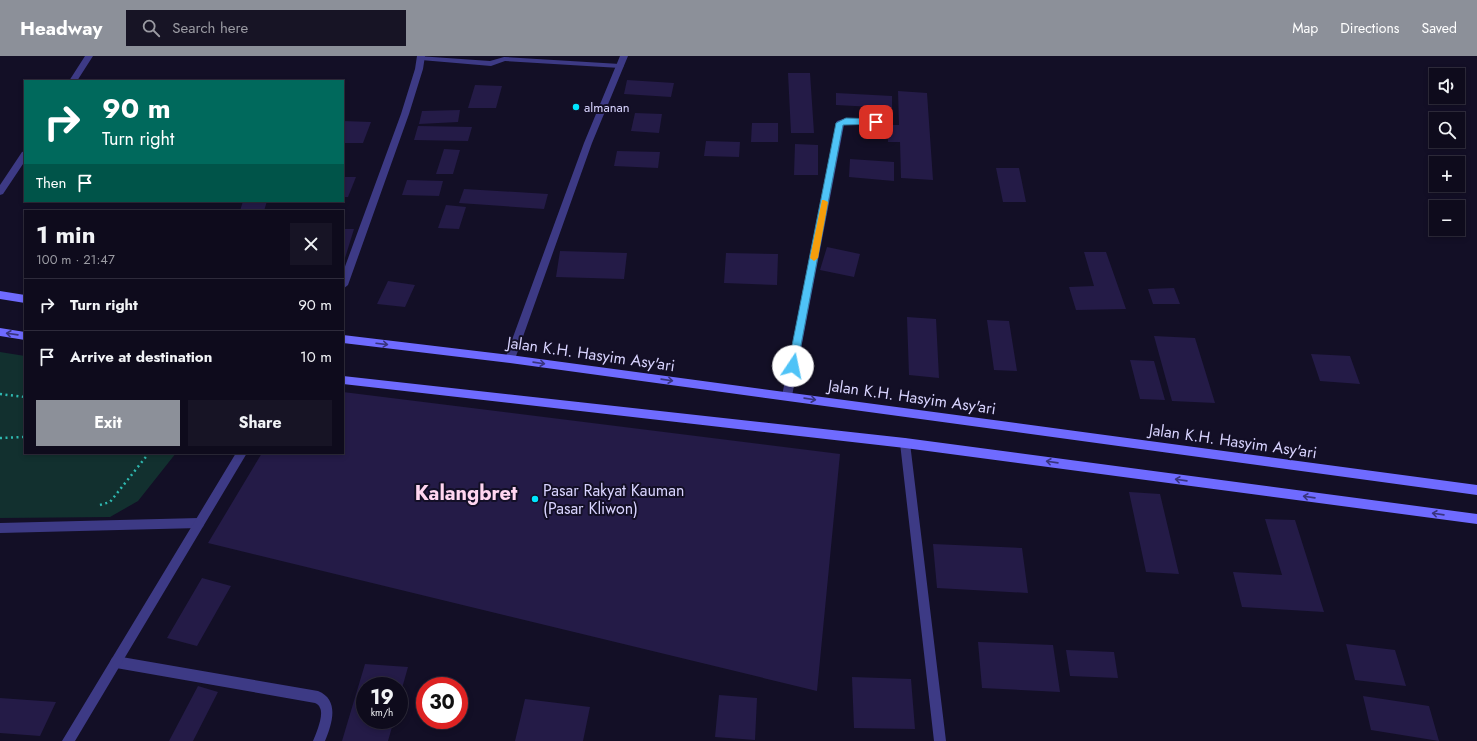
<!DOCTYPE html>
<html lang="en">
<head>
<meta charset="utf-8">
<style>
	:root { --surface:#0e0b1c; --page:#171425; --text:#f1f3f6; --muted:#9b9ba3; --line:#2e2b3b; --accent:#8c9099 }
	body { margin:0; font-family:Jost,sans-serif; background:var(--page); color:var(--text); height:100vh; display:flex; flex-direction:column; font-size:15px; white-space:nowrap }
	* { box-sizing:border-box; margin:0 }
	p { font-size:13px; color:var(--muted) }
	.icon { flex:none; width:22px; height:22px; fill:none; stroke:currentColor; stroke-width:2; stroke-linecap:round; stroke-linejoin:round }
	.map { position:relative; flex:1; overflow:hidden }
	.sheet { position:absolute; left:24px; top:154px; width:320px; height:244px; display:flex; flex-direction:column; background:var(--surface); border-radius:0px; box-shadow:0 2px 6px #0003,0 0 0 1px var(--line) }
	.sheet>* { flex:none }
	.banner { position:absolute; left:24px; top:24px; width:320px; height:122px; border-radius:0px; box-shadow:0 2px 6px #0003,0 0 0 1px var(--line); background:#00695c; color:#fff; overflow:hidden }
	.controls { position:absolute; left:1429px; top:12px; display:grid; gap:8px }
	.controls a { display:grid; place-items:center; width:36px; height:36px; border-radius:0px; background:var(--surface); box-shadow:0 2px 6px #0003,0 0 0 1px var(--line); font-size:20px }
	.speed { position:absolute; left:356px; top:621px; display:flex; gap:8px; font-size:20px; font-weight:700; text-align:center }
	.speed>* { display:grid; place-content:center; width:52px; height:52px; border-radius:50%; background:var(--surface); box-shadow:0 2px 6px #0003,0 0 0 1px var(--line); line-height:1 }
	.speed small { font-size:10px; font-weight:400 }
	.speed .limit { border:6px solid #d22; background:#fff; color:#111 }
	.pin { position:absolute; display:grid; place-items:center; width:34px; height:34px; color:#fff; margin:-17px; border-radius:8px; box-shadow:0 2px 6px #0006 }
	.me { position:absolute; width:44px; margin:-22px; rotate:11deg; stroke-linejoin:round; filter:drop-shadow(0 0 3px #0008) }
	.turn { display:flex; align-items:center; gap:14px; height:84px; padding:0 12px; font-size:18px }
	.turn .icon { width:52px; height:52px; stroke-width:2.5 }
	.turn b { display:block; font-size:28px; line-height:34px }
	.then { display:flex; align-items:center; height:38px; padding:0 12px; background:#0003; gap:8px; font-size:15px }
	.round { display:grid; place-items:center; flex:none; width:42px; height:42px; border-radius:0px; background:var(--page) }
	.overview { display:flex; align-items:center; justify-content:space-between; height:68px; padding:0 12px }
	h1 { font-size:24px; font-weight:700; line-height:30px }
	.primary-button { display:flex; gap:8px; margin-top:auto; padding:8px 12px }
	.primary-button a { flex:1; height:46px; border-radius:0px; background:var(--accent); color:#fff; font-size:16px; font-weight:700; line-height:46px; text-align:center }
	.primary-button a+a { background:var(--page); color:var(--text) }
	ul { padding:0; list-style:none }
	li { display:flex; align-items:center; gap:12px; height:52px; padding:0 12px; border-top:1px solid var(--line) }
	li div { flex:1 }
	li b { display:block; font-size:15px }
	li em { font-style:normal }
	header { display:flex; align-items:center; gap:24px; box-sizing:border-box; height:56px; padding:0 20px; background:var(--accent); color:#fff }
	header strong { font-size:19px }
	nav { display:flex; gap:22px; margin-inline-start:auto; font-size:14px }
	.search { width:280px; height:36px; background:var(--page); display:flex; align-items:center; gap:10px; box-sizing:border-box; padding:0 14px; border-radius:0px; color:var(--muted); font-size:15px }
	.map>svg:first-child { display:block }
	.green { fill:#12302f }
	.building { fill:#241b47 }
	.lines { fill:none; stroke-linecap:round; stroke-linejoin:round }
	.path { stroke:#2fb8b0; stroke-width:2.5; stroke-dasharray:2 3.5; stroke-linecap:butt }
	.service { fill:#3d3a85; fill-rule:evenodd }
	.minor { fill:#3d3a85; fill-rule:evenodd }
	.tertiary { fill:#3d3a85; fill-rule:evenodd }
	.secondary { fill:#6f6bff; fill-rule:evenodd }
	.oneway { stroke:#38347d }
	.route { fill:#4fc3f7; stroke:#337fa1 }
	.slow { fill:#f59e0b }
	.poi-dot { fill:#00e5ff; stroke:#130f26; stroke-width:1.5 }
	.labels { text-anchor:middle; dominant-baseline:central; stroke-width:4; stroke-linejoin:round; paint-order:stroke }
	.far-poi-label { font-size:13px; fill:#d9d4ff; stroke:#130f26; text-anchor:start }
	.street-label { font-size:16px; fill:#d9d4ff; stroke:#130f26 }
	.poi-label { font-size:16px; fill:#d9d4ff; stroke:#130f26; text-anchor:start }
	.district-label { font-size:20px; font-weight:bold; fill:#ffd6f0; stroke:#130f26 }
</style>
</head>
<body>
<header>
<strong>Headway</strong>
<div class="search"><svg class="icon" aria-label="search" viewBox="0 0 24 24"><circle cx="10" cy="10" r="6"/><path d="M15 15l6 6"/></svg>Search here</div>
<nav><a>Map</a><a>Directions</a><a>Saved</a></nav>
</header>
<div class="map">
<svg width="1477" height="685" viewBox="0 0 1477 685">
	<rect width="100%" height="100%" fill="#130f26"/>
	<path class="green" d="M0 296 25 300V397H176L138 445 110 461 0 462Z"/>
	<path class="building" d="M788 17H810L814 77H791Z
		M627 24 674 27 671 41 624 38Z
		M475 29 502 30 496 52H468Z
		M898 35 927 37 933 124 901 122 900 86H888V69H899Z
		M836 37 892 40V52L836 49Z
		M460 54 458 66 419 68 422 55Z
		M635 57 662 58 659 77 631 75Z
		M343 65 371 66 363 87H343Z
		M752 67H778V86H751Z
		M418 70 472 71 468 85 414 84Z
		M706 85 740 86 739 101 704 100Z
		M795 88 818 89V119H794Z
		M444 93 460 94 453 118H436Z
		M617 95 660 96 658 112 614 110Z
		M850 103 894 106V125L849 121Z
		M996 112H1019L1026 146H1003Z
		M343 121H356L348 141H343Z
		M407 124 443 125 439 140 402 139Z
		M464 133 548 138 544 153 459 147Z
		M243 145H267L264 155H240Z
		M446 149 466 151 459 173 438 172Z
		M343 173H354L345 202H343Z
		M827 191 860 198 854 221 820 214Z
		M560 195 627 197 624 223 556 221Z
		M1084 196H1106L1126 253 1076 254 1069 231 1094 230Z
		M726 197 778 198 777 229 724 227Z
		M388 225 415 229 405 251 377 248Z
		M1174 232 1180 248H1153L1148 233Z
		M907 261 936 263 939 322 909 319Z
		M987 264 1009 265 1017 315 994 314Z
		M1154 280 1195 282 1215 347 1172 345Z
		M1311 298 1350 300 1360 328 1320 325Z
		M1130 304 1154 305 1165 344 1140 343Z
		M343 336 840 398 817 635 208 487 262 397H343Z
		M1129 436 1160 438 1179 518 1146 516Z
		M1265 463 1295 464 1324 556 1242 551 1233 516 1282 519Z
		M933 488 1022 492 1028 537 937 532Z
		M202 522 231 530 197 590 167 582Z
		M978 586 1053 589 1060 636 982 632Z
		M1346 588 1395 594 1406 630 1355 624Z
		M1066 594 1114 596 1118 622 1070 620Z
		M365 608 408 611 399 643V630H365V664H394L388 685H342Z
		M852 621 911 623 915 673 854 672Z
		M198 630 218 636 193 685H169Z
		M719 639 757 642 755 684 715 681Z
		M1363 640 1429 650 1439 685 1371 674Z
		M0 642 56 646 40 680 0 677Z
		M525 643 590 651 583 685H515Z"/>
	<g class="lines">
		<path class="path" d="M0 338 25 341
			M0 382 25 381
			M100 449 110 446 149 397"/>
		<path class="service" d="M418 0 490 5 504 1 620 8 624 10 620 12 505 5 491 10 421 4H418Z
			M199 462 203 463 204 467 203 471 199 472 0 477V467Z
			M116 600 318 635C340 644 332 668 325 685H313C316 678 324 659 320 652 319 649 317 648 315 647L116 612 112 610 110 606 112 602Z"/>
		<path class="minor" d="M85 0H93L77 25H69Z
			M417 0H425L423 13 409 58 348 229 343 233V216L401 58 415 13Z
			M846 62 876 63 880 66 876 69H844L792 340 791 343 787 344 783 343 782 340 836 67 837 65Z
			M25 95V105L3 138 0 139V129L22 96Z
			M905 382 909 384 910 387 946 685H934L900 387 901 384Z"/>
		<path class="tertiary" d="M620 0H628L592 87 515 303 513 306H507L505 303 584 87Z
			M236 397H247L75 685H62Z"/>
		<path class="secondary" d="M0 235 25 239V247L0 243Z
			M0 272 25 276V284L0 280Z
			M343 279 510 299 1477 429V439L510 307 343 287Z
			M343 320 905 382 1477 458V468L905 392 343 328Z"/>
	</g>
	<defs><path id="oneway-shaft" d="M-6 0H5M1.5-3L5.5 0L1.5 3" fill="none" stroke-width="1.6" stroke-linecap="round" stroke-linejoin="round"/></defs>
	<g class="oneway">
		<use href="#oneway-shaft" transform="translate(12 278) rotate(-172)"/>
		<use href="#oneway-shaft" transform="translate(382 288) rotate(7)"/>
		<use href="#oneway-shaft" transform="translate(539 307) rotate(8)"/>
		<use href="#oneway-shaft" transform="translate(667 324) rotate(8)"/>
		<use href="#oneway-shaft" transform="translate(810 343) rotate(8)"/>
		<use href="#oneway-shaft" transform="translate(1052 406) rotate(-172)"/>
		<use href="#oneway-shaft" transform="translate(1181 424) rotate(-172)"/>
		<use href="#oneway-shaft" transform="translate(1309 441) rotate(-172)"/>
		<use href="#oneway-shaft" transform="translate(1438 458) rotate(-172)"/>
	</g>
	<path class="route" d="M846 62 876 63 880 66 876 68 843 69 797 310 793 314 788 310 836 67Z"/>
	<path class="slow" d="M822 144H824L828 146 818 202 814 205 810 202Z"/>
	<g class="poi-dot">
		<circle cx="576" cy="51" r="4"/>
		<circle cx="535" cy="443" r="4"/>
	</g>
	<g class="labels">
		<g class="far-poi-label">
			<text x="584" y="51">almanan</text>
		</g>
		<g class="street-label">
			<text transform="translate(591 298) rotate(8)">Jalan K.H. Hasyim Asy'ari</text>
			<text transform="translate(912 341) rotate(8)">Jalan K.H. Hasyim Asy'ari</text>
			<text transform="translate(1233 385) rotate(8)">Jalan K.H. Hasyim Asy'ari</text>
		</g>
		<g class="poi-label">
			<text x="543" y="434">Pasar Rakyat Kauman<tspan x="543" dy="18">(Pasar Kliwon)</tspan></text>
		</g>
		<g class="district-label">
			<text x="466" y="437">Kalangbret</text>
		</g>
	</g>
</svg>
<div class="controls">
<a><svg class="icon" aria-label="sound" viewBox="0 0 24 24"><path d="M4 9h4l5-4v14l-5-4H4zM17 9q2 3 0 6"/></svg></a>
<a><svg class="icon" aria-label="search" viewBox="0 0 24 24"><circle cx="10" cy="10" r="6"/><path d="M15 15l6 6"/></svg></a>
<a>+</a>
<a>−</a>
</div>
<div class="speed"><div>19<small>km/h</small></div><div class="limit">30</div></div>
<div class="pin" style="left:876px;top:66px;background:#d93025"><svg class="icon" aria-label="arrive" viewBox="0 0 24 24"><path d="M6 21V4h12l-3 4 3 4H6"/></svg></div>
<svg class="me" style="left:793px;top:310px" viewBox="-20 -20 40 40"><circle r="19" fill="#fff"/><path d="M0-13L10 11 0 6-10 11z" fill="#4fc3f7"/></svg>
<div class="banner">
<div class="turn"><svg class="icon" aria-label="right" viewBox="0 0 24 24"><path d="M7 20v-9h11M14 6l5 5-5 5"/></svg><div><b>90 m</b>Turn right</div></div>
<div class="then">Then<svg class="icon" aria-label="arrive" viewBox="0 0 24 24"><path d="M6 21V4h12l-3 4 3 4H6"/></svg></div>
</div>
<section class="sheet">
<div class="overview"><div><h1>1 min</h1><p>100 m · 21:47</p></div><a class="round"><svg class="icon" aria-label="close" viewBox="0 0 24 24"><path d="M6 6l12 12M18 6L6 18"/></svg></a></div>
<ul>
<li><svg class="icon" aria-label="right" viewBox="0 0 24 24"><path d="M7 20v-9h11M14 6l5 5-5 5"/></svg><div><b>Turn right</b></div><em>90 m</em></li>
<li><svg class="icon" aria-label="arrive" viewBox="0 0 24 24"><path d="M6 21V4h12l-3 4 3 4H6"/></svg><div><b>Arrive at destination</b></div><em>10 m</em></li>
</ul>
<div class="primary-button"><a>Exit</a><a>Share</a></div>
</section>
</div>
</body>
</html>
